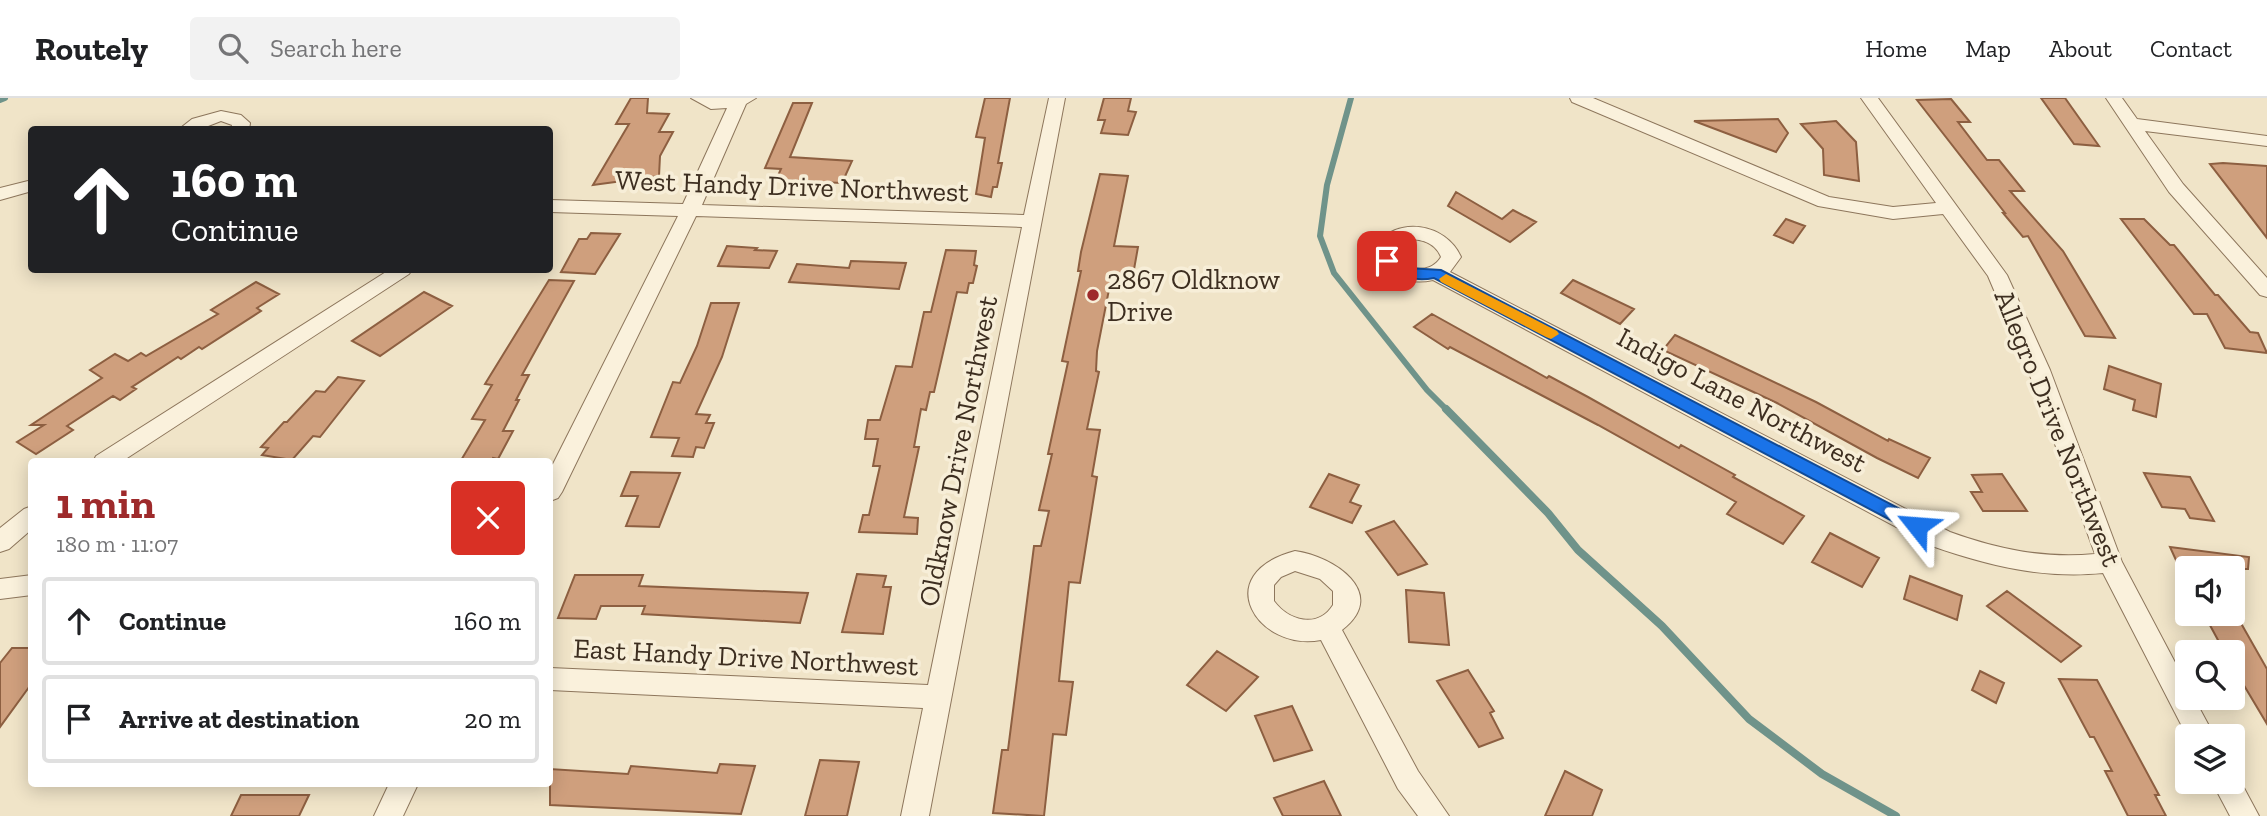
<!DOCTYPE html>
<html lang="en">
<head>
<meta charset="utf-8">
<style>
	:root { --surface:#fff; --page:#f2f2f2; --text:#202124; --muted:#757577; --line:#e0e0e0; --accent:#9e2a2b }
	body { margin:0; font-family:"Zilla Slab",serif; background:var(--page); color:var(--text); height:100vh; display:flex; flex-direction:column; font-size:26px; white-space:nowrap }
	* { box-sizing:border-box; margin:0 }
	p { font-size:23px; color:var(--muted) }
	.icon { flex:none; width:38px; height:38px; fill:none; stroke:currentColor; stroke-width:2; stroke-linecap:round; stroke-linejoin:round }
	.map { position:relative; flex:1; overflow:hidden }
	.side { position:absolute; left:28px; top:360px; width:525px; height:329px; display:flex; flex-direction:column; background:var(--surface); border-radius:7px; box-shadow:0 4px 18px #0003 }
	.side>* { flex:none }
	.banner { position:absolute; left:28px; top:28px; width:525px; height:147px; border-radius:7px; box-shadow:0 4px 18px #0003; background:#202124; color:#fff; overflow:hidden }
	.buttons { position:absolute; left:2175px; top:458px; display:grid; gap:14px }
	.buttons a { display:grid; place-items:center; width:70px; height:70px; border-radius:7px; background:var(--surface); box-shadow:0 4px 18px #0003; font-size:35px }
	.pin { position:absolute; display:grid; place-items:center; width:60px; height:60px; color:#fff; margin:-30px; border-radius:14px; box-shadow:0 4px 10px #0006 }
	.me { position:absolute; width:77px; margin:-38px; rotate:298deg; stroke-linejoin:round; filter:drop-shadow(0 0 5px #0008) }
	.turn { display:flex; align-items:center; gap:24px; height:147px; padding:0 28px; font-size:32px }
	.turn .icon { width:91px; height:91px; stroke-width:2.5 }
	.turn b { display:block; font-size:49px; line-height:60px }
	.round { display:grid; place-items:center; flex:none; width:74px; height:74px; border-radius:7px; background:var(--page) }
	.summary { display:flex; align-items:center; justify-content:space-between; height:119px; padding:0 28px }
	h1 { font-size:42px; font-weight:700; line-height:52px; color:var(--accent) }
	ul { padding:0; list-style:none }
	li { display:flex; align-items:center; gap:21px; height:88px; margin:0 14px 10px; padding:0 14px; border:4px solid var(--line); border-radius:7px }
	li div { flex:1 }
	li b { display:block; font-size:26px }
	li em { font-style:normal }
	header { display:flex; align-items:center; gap:42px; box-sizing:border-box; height:98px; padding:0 35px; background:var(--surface); border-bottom:2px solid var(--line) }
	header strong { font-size:33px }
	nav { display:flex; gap:38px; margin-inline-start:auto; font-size:24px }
	.search { width:490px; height:63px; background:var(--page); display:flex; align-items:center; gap:18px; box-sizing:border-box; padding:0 24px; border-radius:7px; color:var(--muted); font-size:26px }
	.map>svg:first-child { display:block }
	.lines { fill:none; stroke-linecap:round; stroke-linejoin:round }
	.stream-far1 { stroke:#6f938a; stroke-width:6 }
	.stream { stroke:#6f938a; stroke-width:8 }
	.building { fill:#cf9f7d; stroke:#8d5f41; stroke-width:2 }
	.minor-casing { stroke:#8d765c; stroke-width:2 }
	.minor { fill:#faf1dc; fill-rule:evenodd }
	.route { fill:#1a73e8; stroke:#114b97; stroke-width:2 }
	.slow { fill:#f59e0b }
	.poi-dot { fill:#9e2a2b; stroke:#f7eed8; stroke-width:2.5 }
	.labels { text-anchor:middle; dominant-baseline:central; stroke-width:7; stroke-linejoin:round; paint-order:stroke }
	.street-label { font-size:28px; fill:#3d2e20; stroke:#f7eed8 }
	.poi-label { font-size:28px; fill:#3d2e20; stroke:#f7eed8; text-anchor:start }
</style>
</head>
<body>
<header>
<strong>Routely</strong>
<div class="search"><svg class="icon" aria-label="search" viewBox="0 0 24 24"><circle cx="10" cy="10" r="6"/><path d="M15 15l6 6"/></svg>Search here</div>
<nav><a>Home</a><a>Map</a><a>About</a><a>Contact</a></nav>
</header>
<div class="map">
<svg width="2267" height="718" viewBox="0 0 2267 718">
	<rect width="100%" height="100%" fill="#f0e4c8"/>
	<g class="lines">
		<path class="stream-far1" d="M1351 0 1327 87 1320 138 1334 175 1427 292 1448 313
			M0 2 5 0"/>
		<path class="stream" d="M1446 311 1548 415 1578 452 1662 528 1749 621 1822 676 1896 718"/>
	</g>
	<path class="building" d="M631 0H648L647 15 669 16 659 34H673L660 58 659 78 593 87 629 26H616Z
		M985 0H1010L998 65H1002L997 89H993L991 99 976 96 985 40 976 39Z
		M1104 0H1131L1128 13 1136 14 1128 37 1101 35 1105 22H1098Z
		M2041 0H2065L2099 48 2074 46Z
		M1951 1 1970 24H1958L1987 62H1999L2024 93H2010L2063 153 2115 240 2085 238 2028 138 2023 139 2003 115H2005L1917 2Z
		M793 5H812L790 59 852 63 842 85 776 82 781 71 765 70Z
		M1778 21 1788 35 1776 54 1694 23Z
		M1836 23 1856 44 1859 83 1824 77 1823 51 1801 26Z
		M2223 65 2267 68V140L2210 66Z
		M1100 76 1128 78 1114 148 1138 149 1133 177 1112 176 1097 253 1096 273 1099 274 1087 331 1100 332 1092 378 1097 379 1080 485 1069 484 1059 583 1073 584 1066 637 1053 636 1044 718 993 715 1002 652H1008L1034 448H1041L1049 413 1039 412 1052 356H1048L1068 264 1062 263 1081 173H1078L1081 154Z
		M1456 94 1502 121 1513 112 1536 124 1510 144 1448 108Z
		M1786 121 1805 128 1793 145 1774 137Z
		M2121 121H2144L2170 147H2174L2215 197H2218L2250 234 2258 235 2267 255 2225 250 2207 216H2194Z
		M591 135 620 136 595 176 561 174 579 141H587Z
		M727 148 757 150 755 152 777 153 769 170 718 168Z
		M946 152 976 153 974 167 977 168 973 185H969L967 195 957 194 934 294H930L926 312 921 311 914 349H919L904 419 918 420 917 436 859 434 863 417H869L880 368H873L878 341H865L868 322H880L896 268 912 269 924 214H931Z
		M851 163 906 165 899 191 789 184 797 166 849 170Z
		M549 182 574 183 522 277H529L516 302H519L503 333H513L498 361 493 360 491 364H460L485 322 472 321 492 287 485 286Z
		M1573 182 1634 211 1620 226 1561 195Z
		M256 184 279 196 257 210 261 213 202 251 199 249 181 261 178 259 132 289 136 291 120 302 113 298 67 328 73 332 36 356 17 344 44 327H31L102 280 90 272 115 256 128 263 141 255 146 258 218 216 211 212Z
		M424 194 452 208 380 258 352 243Z
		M711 205H739L722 259 696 316 710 317 706 325H714L704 350 696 349 693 359 672 358 679 340 651 339 673 284 680 285 697 248Z
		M1432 216 1547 280 1549 278 1588 299 1679 350 1681 347 1735 377 1733 379 1804 418 1783 446 1727 416 1736 404 1598 327 1450 249 1448 251 1414 229Z
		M1675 237 1816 304 1888 343 1889 341 1930 360 1918 380 1877 360 1777 305 1663 252Z
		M2109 268 2161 286 2156 319 2133 312 2135 302 2104 291Z
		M338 279 364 283 320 339 313 338 292 362 262 357 268 350 261 349 284 324H287L316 293 325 294Z
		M631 374 680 375 659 429 626 428 638 398H621Z
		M2144 375 2190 379 2214 423 2190 420 2185 411 2162 409Z
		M1329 376 1359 387 1350 404 1361 408 1352 425 1310 409Z
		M2002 376 2027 413H1983L1971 394H1982L1972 377Z
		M1394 423 1427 466 1398 477 1366 434Z
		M1830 435 1879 460 1862 489 1812 464Z
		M2170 449 2249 459 2248 471H2180Z
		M857 476 886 478 883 489H891L883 536 842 534Z
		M575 477H643L639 488 808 495 800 525 642 516 645 508H601L596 521 558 520Z
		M1910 478 1962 498 1957 522 1904 501Z
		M1406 492 1444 495 1449 547 1409 544Z
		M2007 493 2081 548 2061 564 1987 508Z
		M2205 518 2238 520 2267 571V626L2233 569V555H2225Z
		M12 550H32V585L0 629V565Z
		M1217 553 1258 579 1226 613 1187 587Z
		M1468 572 1494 613 1490 615 1503 640 1479 649 1437 583Z
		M1980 573 2004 585 1996 605 1972 592Z
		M2059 581 2097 582 2159 697H2155L2166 718H2128L2105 673H2112L2094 639H2090Z
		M1292 608 1312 652 1274 663 1255 618Z
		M820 662 859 664 847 718H805Z
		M720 666 755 668 741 716 550 707V671L628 676 631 668 717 675Z
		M1565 673 1602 692 1592 718H1545Z
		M1324 683 1341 718H1283L1274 700Z
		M241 697H309L299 718H231Z"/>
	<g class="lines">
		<defs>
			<path id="minor" d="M691 0H756L746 6 702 107 1024 117 1049 0H1065L929 718H901L923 610 550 592V570L928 587 1022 129 696 118 562 394 558 400 550 403V372L678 118 550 114V102L683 106 727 10 711 11Z
				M1570 0H1593L1829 99 1893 109 1936 105 1861 0H1878L2007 177 2050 272 2122 464 2188 589V600H2194L2215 639 2188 640 2103 475C2043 481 1989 468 1932 448L1433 182C1407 188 1380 176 1374 149 1396 117 1446 125 1461 159L1450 174 1950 434C1997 451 2044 461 2095 456L2028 272 1988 178 1943 116 1893 121 1818 108 1572 4ZM1406 141C1421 141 1435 144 1441 159 1429 179 1399 172 1394 150Z
				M2106 0H2122L2137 21 2267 38V48L2145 33 2183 86 2267 180V199L2260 197 2169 94Z
				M221 13 241 17 250 25 249 32H231L232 27 221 23 198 32H178L192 21Z
				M32 82V93L0 102V90Z
				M389 172H412L409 176 121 364H93L96 358Z
				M32 408V431L9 451 0 454V430L24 411Z
				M1295 453C1333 458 1390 495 1342 532L1418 673 1449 718H1418L1398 691 1321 542C1258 554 1208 476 1295 453ZM1295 473 1320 481 1333 493V507C1318 531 1289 523 1274 503V487L1281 479Z
				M32 477V497L0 501V481Z
				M2233 674 2236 675 2259 718H2230L2212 684H2233Z
				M389 686H418L403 718H374Z"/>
		</defs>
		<use href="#minor" class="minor-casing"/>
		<use href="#minor" class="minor"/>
	</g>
	<path class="route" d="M1387 158 1407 170 1441 172 1923 423 1925 428 1923 433H1911L1434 180C1414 184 1394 178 1381 163Z"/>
	<path class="slow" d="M1446 176 1557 233 1559 236 1551 241 1546 239 1441 184 1439 181Z"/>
	<circle class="poi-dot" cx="1093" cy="197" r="7"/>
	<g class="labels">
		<g class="street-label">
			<text transform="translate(792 88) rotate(2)">West Handy Drive Northwest</text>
			<text transform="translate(1742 302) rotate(28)">Indigo Lane Northwest</text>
			<text transform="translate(2058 330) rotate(68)">Allegro Drive Northwest</text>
			<text transform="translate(958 353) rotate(-79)">Oldknow Drive Northwest</text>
			<text transform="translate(746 559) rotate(3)">East Handy Drive Northwest</text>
		</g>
		<g class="poi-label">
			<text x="1107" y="181">2867 Oldknow<tspan x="1107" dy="32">Drive</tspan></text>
		</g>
	</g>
</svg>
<div class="buttons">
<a><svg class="icon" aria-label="sound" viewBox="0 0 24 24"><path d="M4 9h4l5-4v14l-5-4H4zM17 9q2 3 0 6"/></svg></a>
<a><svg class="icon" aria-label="search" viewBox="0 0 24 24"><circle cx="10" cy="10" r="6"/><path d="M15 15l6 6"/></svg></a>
<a><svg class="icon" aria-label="layers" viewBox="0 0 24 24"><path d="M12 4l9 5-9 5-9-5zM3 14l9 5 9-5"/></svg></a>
</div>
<div class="pin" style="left:1387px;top:163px;background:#d93025"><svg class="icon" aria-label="arrive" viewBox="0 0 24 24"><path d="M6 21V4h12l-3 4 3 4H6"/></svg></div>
<svg class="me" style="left:1917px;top:428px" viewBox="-20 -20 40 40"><path d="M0-17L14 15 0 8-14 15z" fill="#1a73e8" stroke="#fff" stroke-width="4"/></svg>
<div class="banner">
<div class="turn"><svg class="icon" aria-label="ahead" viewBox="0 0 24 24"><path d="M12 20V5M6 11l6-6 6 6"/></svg><div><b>160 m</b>Continue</div></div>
</div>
<section class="side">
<div class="summary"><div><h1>1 min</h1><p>180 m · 11:07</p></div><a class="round" style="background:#d93025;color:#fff"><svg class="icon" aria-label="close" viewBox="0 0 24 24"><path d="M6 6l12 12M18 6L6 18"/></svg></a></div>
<ul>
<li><svg class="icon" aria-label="ahead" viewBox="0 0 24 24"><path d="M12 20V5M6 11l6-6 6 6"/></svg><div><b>Continue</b></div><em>160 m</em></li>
<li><svg class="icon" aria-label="arrive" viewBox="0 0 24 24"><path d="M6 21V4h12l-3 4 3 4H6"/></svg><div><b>Arrive at destination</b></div><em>20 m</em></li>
</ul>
</section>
</div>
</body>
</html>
